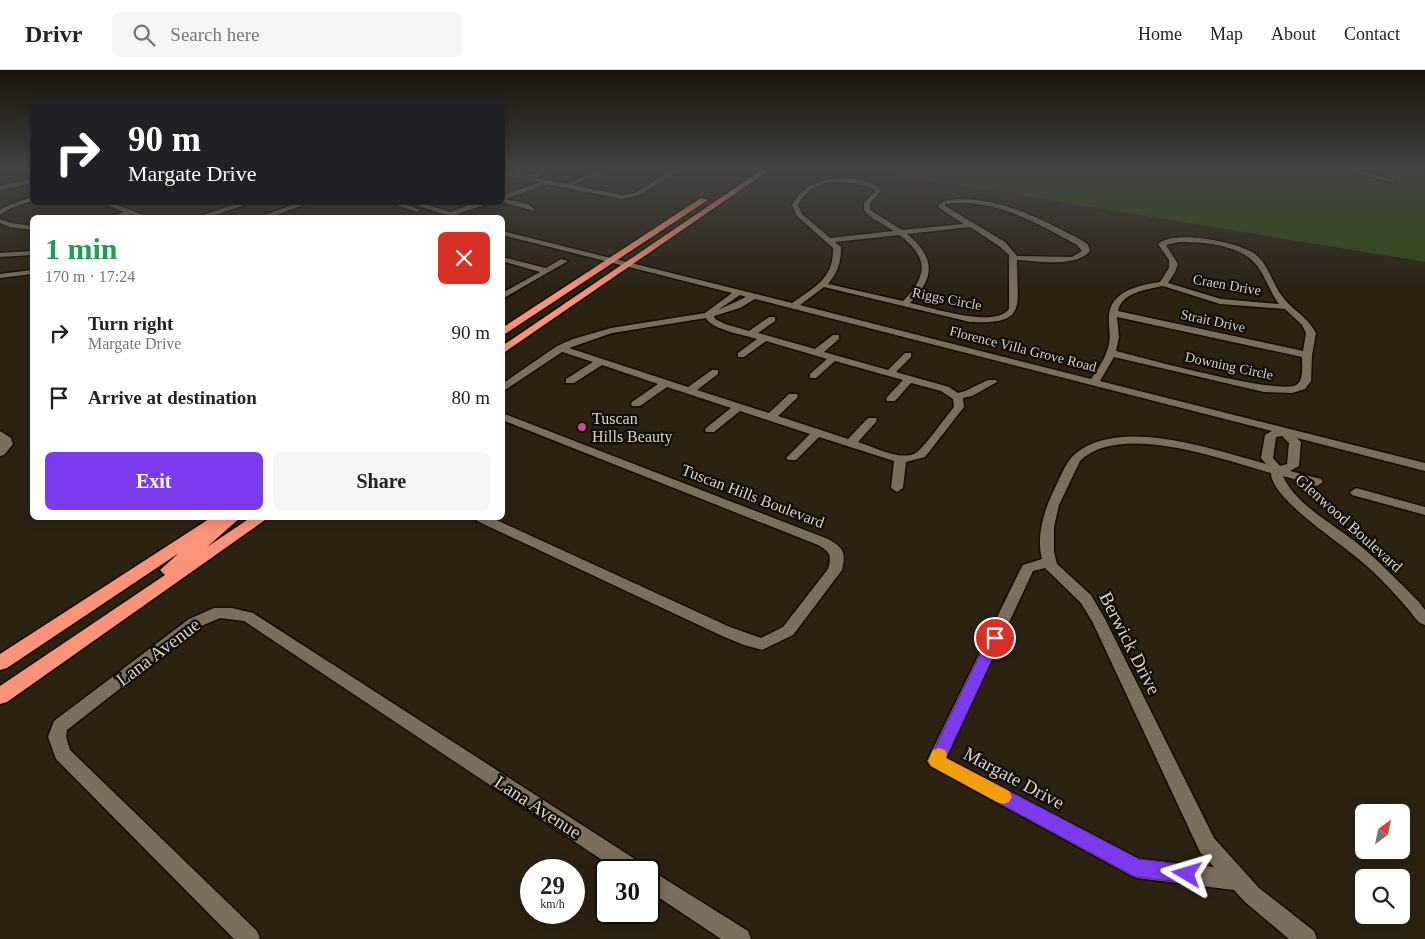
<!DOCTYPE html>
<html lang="en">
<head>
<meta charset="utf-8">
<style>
	:root { --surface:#fff; --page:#f6f6f6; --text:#222; --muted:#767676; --line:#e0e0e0; --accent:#7c3aed }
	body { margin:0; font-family:Georgia,serif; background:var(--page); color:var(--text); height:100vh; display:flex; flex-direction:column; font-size:19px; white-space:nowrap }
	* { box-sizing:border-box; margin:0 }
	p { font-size:16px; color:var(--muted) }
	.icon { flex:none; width:28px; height:28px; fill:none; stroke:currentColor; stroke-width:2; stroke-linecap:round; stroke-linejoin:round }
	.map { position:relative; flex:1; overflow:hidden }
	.details { position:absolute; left:30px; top:145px; width:475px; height:305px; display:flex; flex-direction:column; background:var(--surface); border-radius:8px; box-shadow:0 2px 12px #0003 }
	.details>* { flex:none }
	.banner { position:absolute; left:30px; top:30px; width:475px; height:105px; border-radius:8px; box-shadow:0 2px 12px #0003; background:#202124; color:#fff; overflow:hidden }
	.needle { width:32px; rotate:33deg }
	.controls { position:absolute; left:1355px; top:734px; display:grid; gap:10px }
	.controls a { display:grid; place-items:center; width:55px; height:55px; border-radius:8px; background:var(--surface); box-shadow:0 2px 12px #0003; font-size:25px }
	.speed { position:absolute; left:520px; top:789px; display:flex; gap:10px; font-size:25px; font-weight:700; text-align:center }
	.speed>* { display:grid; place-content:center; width:65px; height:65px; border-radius:50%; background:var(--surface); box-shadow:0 2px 12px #0003; line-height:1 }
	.speed small { font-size:12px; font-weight:400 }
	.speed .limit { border:2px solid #111; border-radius:8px; background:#fff; color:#111 }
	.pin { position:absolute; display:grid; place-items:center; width:42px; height:42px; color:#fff; margin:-21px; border:2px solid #fff; border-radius:50%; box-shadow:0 1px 5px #0007 }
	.me { position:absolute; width:55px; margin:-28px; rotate:277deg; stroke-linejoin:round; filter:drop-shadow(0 0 4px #0008) }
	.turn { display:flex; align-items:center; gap:18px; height:105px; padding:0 15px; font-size:22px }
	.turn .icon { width:65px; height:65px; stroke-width:2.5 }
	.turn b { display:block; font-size:35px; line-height:42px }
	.round { display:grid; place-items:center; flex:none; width:52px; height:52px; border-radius:8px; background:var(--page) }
	.overview { display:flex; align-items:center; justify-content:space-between; height:85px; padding:0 15px }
	h1 { font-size:30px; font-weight:700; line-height:38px; color:#1e9e55 }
	.button { display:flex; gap:10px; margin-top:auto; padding:10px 15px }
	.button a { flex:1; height:58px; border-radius:8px; background:var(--accent); color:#fff; font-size:20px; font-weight:700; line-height:58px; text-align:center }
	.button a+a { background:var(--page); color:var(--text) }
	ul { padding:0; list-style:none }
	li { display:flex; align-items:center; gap:15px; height:65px; padding:0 15px }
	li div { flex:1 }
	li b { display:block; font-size:19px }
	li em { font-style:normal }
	header { display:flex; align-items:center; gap:30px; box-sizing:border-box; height:70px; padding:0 25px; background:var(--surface); border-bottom:1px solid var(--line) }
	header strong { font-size:24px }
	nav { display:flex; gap:28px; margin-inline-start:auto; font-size:18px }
	.search { width:350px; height:45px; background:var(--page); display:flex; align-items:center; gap:12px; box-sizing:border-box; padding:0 18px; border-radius:8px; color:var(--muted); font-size:19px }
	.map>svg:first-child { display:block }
	.green { fill:#2d4b11 }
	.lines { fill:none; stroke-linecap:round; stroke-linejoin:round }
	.minor-casing { stroke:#130b01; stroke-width:3 }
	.highway-casing { stroke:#130b01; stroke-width:3 }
	.minor { fill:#7a6f5d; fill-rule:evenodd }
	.highway { fill:#fb927a; fill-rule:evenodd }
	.route { fill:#7c3aed; stroke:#51269a }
	.slow { fill:#f59e0b }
	.hotel-dot { fill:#d1479c; stroke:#100c06; stroke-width:2 }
	.labels { text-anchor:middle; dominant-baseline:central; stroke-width:4.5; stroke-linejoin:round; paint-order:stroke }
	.far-street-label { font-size:14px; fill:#dad4ca; stroke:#100c06 }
	.poi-label { font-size:16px; fill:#dad4ca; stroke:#100c06; text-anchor:start }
	.street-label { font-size:16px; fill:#dad4ca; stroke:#100c06 }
	.near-street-label { font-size:19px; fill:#dad4ca; stroke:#100c06 }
</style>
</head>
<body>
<header>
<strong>Drivr</strong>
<div class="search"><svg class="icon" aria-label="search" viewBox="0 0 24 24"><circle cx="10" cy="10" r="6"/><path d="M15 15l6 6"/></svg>Search here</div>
<nav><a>Home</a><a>Map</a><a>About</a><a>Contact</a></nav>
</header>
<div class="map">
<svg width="1425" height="869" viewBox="0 0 1425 869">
	<rect width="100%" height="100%" fill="#2b2212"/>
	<path class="green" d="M861 99H1425V192Z"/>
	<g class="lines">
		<defs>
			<path id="minor" d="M548 99H557L534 108 566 114 606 99H614L573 115 622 125 635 123 675 99H682L639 125 622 129 547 114 505 129 527 134 534 139V141L502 132V126L540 112 502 105V101L527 106Z
				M1345 99H1355L1397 111 1394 113Z
				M843 108C855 109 874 110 881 121L870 133V140L902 160 964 154 938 137 943 131C991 122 1042 149 1083 171L1088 175 1090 181C1076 198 1037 191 1017 190 1017 238 1028 254 970 252L824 217 800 235 1091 309C1099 298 1106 287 1109 274 1111 264 1108 255 1109 246 1110 221 1140 215 1160 212L1169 198V190L1158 174C1175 159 1238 172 1255 184 1269 195 1272 213 1282 226 1292 240 1308 247 1316 263L1312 285 1311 311 1305 319 1292 323 1264 322 1114 287 1100 311 1425 393V401L1297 368 1301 372 1299 396 1290 401 1321 409 1323 412 1317 416 1283 406C1296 436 1339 457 1363 478 1383 495 1401 514 1419 532L1425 540V555C1417 553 1414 546 1409 540 1392 520 1372 499 1351 483 1333 468 1271 427 1271 403 1224 390 1120 351 1080 391L1059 435 1054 457V482L1057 494 1091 525 1105 549 1214 768 1259 818 1314 861 1317 869H1289L1245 832 1234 820 1137 808 1130 805 930 696 927 691 1021 498 1023 495 1042 489C1036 467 1044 440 1054 420 1060 409 1065 392 1075 384 1120 346 1215 380 1266 394L1261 388 1265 365 1272 361 755 229 740 238 714 246 715 249 725 254 749 261 769 247H775V251L758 263 815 279 833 265H839V269L824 282 888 300 905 283H911V287L896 302 949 317 958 323 965 321 988 310H996L997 312 972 326 963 328 964 337 925 387 906 392 903 418 897 422 891 418 894 391 819 367 796 390H788L786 388 810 364 740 341 714 362H706L705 360 706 358 731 338 667 317 640 336H632L631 334 632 332 658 314 602 295 574 313H566V309L593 292 562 282 502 322V314L557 276 573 269 611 258 705 243 732 223 502 165V161L792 233C815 217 834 208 833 178L797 146 792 135C804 114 820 109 843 108ZM831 112 855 113 874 119 875 121 864 133V140L872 148 894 161 830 168 802 144 798 135C806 121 815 115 831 112ZM945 134C992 127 1038 153 1077 175L1082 181 1072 187 1017 186 1005 172 945 136ZM970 157 999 176 1009 185V239C995 259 930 237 910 233 936 207 935 187 907 164ZM899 165C929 187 928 206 903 231L828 214C838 202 841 192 841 177L835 172ZM1178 172C1203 172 1242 174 1258 197 1266 208 1270 222 1279 234L1221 229 1168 213 1175 202 1178 194 1166 175ZM1163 216 1220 234 1285 239 1302 255 1306 263 1303 281 1118 241C1121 223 1147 219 1163 216ZM740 225 746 227 718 240ZM1117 247 1302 287C1302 295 1304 311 1296 315 1279 325 1143 288 1116 281L1119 267ZM706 248C712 260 745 265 757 269L738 283V287H744L766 271 827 289 810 304V308H816L835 291 903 310 887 327 886 329 887 331H895L911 313 941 321 953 329 954 337C947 345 922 381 914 384 897 390 874 377 858 372L876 352 877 350 876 348H868L848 369 778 346 797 328 798 326 797 324H789L769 343 697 320 718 304V300H712L688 317 569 278 612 263ZM1282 366 1289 373 1287 394 1280 396 1273 388 1276 367ZM1045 498 1081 533 1093 553 1200 782 1214 797 1139 789 946 688 1033 501Z
				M32 109V113L0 120V116Z
				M32 127V131L11 138 0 145V140L7 136Z
				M100 132H110L151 148H140L131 144 119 148H107L124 142Z
				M242 132H253L206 148H194Z
				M301 132H312L267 148H256Z
				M388 132H399L420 140 417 142Z
				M406 132H418L450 142 475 133 493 132 457 144 469 148 450 146Z
				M0 149 11 153 32 156V160L10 157 0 153Z
				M32 181V185L0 187V183Z
				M502 187 546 198 561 189 568 191 502 229V223L540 202 502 191Z
				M32 200V204L0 208V204Z
				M502 343 828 469C844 478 846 482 842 500L793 565 762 580 744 575 720 565 477 451 476 448H492L730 557 761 568 783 557 828 499C832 485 830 482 818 475L502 350Z
				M0 361 11 368 13 374 4 385 0 386Z
				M1356 418 1425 437V445L1352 425 1350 422Z
				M214 538H232L253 543 641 793 644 800H617L244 551 220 548 199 557 67 660 66 667 70 680 257 861 260 869H234L56 689 48 667 54 651 189 549Z
				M649 799 748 861 751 869H721L649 821V800H647Z"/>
			<path id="highway" d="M763 99H771L502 284V276Z
				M701 128 708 130 502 266V258Z
				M215 448 220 450 223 448H240L207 477 250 448H268L7 632 0 634V616L165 505 160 500 179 483 7 598 0 600V584L209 449Z"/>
		</defs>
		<use href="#minor" class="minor-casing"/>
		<use href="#highway" class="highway-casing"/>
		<use href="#minor" class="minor"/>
		<use href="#highway" class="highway"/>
	</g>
	<linearGradient id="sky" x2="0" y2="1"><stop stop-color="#18130a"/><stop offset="0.45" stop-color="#444"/><stop offset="1" stop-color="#444" stop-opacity="0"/></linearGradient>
	<rect width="1425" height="221" fill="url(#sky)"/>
	<path class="route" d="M995 563 1000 564 1002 568 946 688 1139 789 1187 795 1193 798 1196 804 1193 811 1187 813 1137 807 1130 804 931 696 928 691 931 686 988 568 990 564Z"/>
	<path class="slow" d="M939 678 945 680 947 685 946 688 1009 721 1012 727 1009 732 1003 734 997 732 931 696 928 691 933 680Z"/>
	<circle class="hotel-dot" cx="582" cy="357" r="5"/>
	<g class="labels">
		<g class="far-street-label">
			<text transform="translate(1227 215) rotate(10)">Craen Drive</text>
			<text transform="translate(947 229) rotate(11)">Riggs Circle</text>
			<text transform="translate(1213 251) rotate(12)">Strait Drive</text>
			<text transform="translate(1023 279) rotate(14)">Florence Villa Grove Road</text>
			<text transform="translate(1229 296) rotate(12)">Downing Circle</text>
		</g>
		<g class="poi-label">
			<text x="592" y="348">Tuscan<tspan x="592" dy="18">Hills Beauty</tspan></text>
		</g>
		<g class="street-label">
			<text transform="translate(753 426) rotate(21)">Tuscan Hills Boulevard</text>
			<text transform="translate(1349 453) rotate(42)">Glenwood Boulevard</text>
		</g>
		<g class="near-street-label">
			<text transform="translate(1130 573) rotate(63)">Berwick Drive</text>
			<text transform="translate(158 582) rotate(-37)">Lana Avenue</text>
			<text transform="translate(1014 708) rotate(28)">Margate Drive</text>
			<text transform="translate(538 737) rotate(33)">Lana Avenue</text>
		</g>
	</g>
</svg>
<div class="controls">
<a><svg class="needle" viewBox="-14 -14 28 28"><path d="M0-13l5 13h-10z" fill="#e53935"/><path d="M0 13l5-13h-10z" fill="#767676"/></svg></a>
<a><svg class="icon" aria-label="search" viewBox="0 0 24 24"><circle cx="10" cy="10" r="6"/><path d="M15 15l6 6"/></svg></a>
</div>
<div class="speed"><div>29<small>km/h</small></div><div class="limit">30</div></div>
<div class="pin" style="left:995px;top:568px;background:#d93025"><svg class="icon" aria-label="arrive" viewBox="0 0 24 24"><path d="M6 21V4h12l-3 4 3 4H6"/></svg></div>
<svg class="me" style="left:1187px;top:804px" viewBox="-20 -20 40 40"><path d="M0-17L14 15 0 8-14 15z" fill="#7c3aed" stroke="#fff" stroke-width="4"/></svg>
<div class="banner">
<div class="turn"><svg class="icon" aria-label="right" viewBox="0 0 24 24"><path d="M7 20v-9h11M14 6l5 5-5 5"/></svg><div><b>90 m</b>Margate Drive</div></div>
</div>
<section class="details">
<div class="overview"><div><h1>1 min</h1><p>170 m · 17:24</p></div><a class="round" style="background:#d93025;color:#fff"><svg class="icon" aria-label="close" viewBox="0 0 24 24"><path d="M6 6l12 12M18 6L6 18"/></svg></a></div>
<ul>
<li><svg class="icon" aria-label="right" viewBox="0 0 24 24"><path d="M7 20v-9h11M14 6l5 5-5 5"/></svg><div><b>Turn right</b><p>Margate Drive</p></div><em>90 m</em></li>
<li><svg class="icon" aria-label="arrive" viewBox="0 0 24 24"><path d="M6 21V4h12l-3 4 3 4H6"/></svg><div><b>Arrive at destination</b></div><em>80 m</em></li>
</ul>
<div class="button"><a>Exit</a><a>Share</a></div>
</section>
</div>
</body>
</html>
